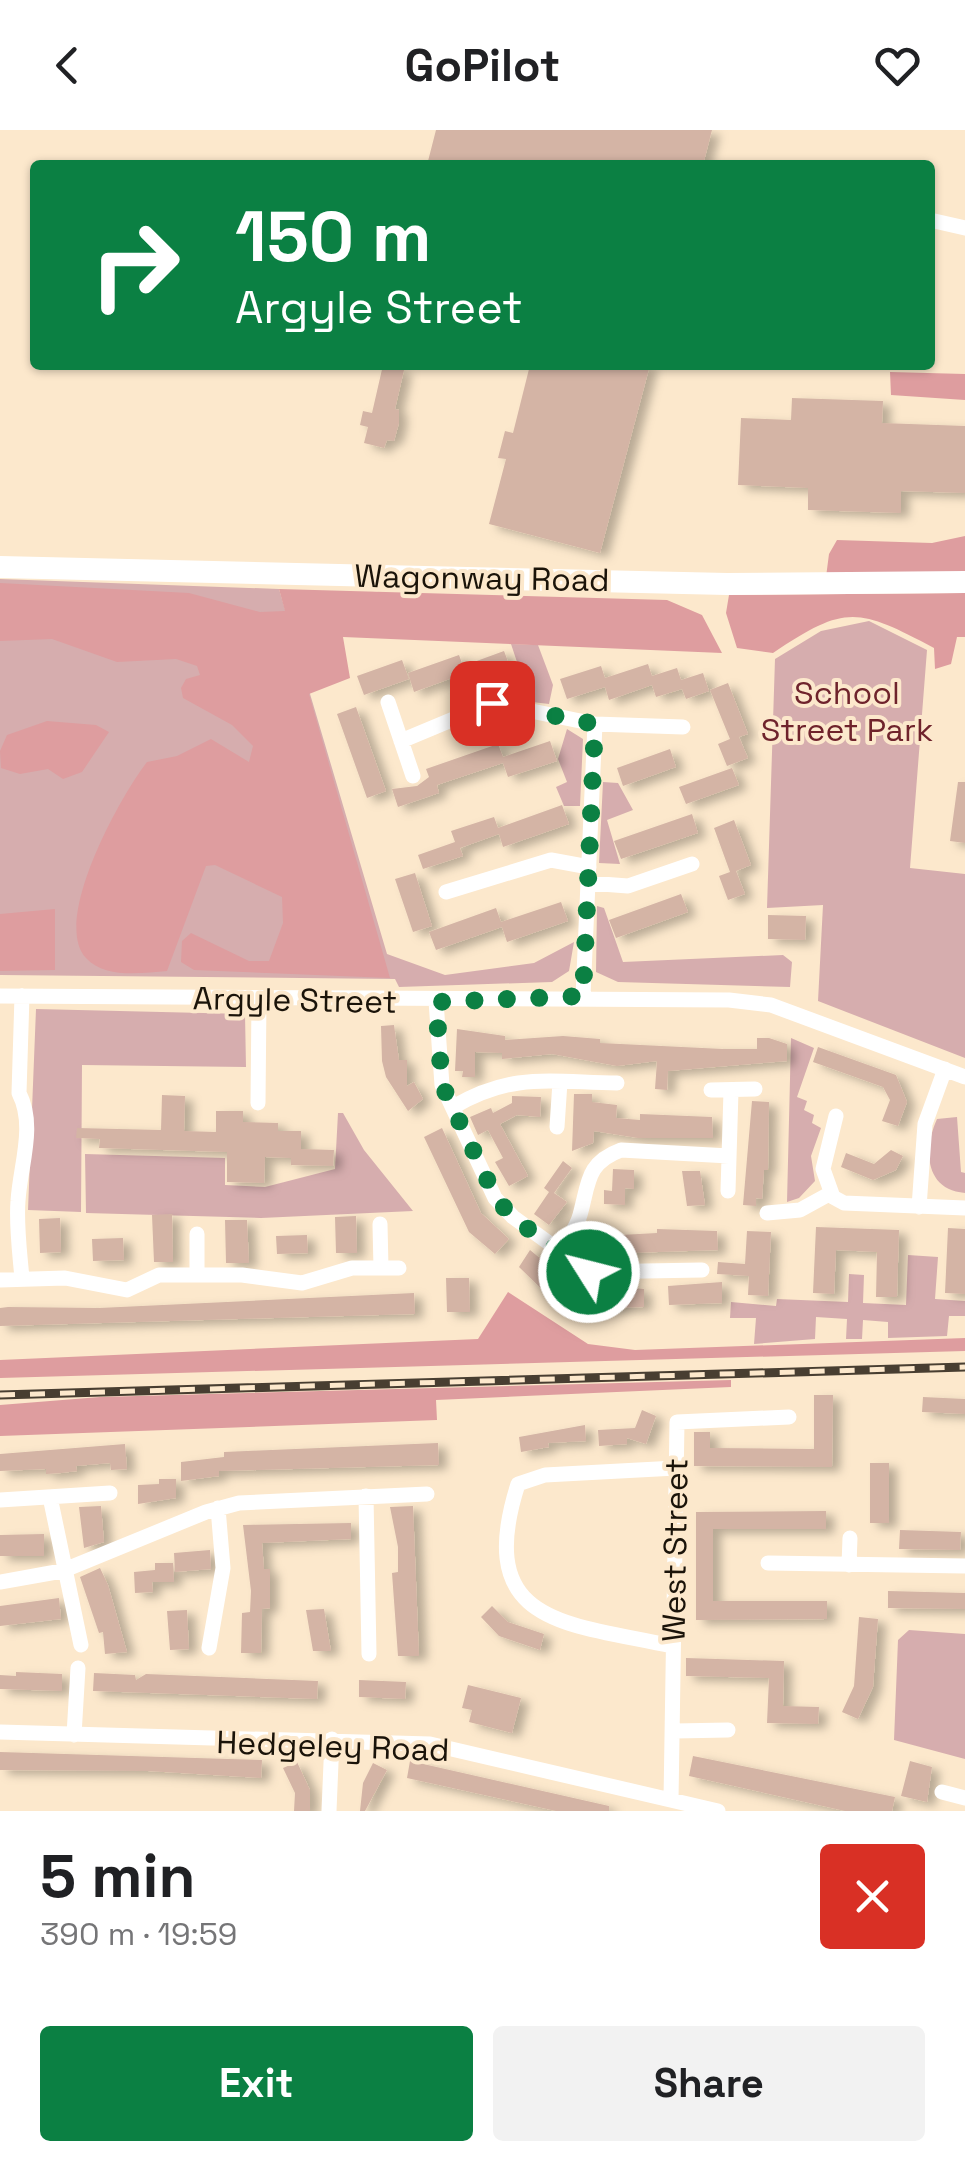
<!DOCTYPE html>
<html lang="en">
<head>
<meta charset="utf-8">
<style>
	:root { --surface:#fff; --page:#f2f2f2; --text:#202124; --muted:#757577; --accent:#0b8043 }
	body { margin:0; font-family:"Space Grotesk",sans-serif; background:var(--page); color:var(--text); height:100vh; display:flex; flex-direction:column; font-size:38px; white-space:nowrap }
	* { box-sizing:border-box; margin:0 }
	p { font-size:32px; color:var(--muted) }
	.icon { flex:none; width:55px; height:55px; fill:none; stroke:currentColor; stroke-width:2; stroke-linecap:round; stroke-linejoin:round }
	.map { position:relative; height:1681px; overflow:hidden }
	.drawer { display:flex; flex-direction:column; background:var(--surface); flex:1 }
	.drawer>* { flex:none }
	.banner { position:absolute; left:30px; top:30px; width:905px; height:210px; border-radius:10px; box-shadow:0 2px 8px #0004; background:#0b8043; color:#fff; overflow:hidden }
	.pin { position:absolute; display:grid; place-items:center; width:85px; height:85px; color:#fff; margin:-42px; border-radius:20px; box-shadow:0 5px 15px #0006 }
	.me { position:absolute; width:110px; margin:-55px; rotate:306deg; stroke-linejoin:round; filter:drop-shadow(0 0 8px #0008) }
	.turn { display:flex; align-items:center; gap:35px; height:210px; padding:0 40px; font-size:45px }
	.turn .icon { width:130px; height:130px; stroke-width:2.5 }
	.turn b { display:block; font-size:70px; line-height:85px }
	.round { display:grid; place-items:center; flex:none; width:105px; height:105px; border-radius:10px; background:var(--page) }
	.head { display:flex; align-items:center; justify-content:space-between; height:170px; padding:0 40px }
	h1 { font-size:60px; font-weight:700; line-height:75px }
	.action { display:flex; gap:20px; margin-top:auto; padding:20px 40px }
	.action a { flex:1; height:115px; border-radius:10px; background:var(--accent); color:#fff; font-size:40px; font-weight:700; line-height:115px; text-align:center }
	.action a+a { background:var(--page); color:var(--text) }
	header { display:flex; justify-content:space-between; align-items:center; height:130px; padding:0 40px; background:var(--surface); font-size:45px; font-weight:700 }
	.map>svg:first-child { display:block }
	.green { fill:#d6adae }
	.forest { fill:#de9d9f }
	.building { fill:#d4b4a5; filter:url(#shadow) }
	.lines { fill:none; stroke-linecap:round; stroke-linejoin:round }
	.minor { stroke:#fff; stroke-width:15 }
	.secondary { stroke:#fff; stroke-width:22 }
	.rail-casing { stroke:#483e31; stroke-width:9 }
	.rail { stroke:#fce8cc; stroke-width:5; stroke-dasharray:15; stroke-linecap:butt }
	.route { stroke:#0b8043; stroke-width:18; stroke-dasharray:0 32.4 }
	.labels { text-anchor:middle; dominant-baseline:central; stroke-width:8; stroke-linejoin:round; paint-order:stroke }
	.street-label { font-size:32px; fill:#1a1309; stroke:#fce8cc }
	.park-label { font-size:32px; fill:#6f232c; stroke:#fce8cc }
</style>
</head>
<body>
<header><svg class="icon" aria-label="back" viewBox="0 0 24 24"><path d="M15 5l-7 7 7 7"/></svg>GoPilot<svg class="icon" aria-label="heart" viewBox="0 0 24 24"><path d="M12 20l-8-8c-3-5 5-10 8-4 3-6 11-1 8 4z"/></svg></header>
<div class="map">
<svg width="965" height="1681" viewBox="0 0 965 1681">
	<defs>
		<filter id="shadow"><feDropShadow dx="8" dy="4.5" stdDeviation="5" flood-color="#0004"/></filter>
	</defs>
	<rect width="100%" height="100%" fill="#fce8cc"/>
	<path class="green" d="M0 449 279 459 387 824 445 845 534 833 574 812 569 841 552 852 399 857 395 849 0 845Z
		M869 491 927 520 910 738 965 744V928L818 871 823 775 767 778 775 529 821 501Z
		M511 514 538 515 553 555 549 574 524 571 525 556Z
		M567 599 583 609 580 676H564L556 657 567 652 558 629Z
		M603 652 618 653 633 680 607 690 620 734 599 733Z
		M597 776 604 778 623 832 783 825 792 832 790 857 618 852 596 842Z
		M36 879 245 884 246 937 82 935 81 1082 28 1080Z
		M791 908 814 918 797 967 807 971 804 980 814 985 812 993 821 998 811 1026 815 1051 799 1068 787 1072Z
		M338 983H343L364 1020 413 1081 261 1088 86 1083 85 1024 225 1028V1055L265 1057 335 1039Z
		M957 987 961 1042 965 1043V1063C925 1060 923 1020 937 989Z
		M908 1125 938 1127 935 1169 965 1171V1186H949L947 1206 888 1208V1192L863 1190 862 1209H846L847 1189 816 1187 815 1209 754 1214 756 1188H730L731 1172 776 1176 777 1169 848 1172 849 1144 864 1145 863 1173 906 1175Z
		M909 1500 965 1504V1629L894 1610 898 1510Z"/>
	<path class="forest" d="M890 242 965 244V270L891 265Z
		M965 406V442L826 447 829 424 837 410 932 413Z
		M0 453 189 463 260 482 285 481 279 459 667 470 702 485 722 523 343 507 350 548 309 564 390 848 194 840 181 832 182 811 191 803 249 831H269L283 793 282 767 215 735 206 736 167 841C142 843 105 849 86 828 51 791 121 665 147 632L177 626 211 609 249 632 253 616 232 595 183 568 181 558 186 549 200 545 197 536 176 529 117 532 52 509 0 511Z
		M965 463V507H957L951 534 935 539 934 518C858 478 846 474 773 523L737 518 726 483 729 465Z
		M47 591 96 595 109 602 82 642 63 649 48 639 20 644 1 638 0 621 7 605Z
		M55 779V840L0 841V784Z
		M508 1162 588 1214 635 1220 965 1208V1221L0 1248V1230L478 1209Z
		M731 1250V1257L436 1270 437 1290 0 1306V1275L100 1267Z"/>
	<path class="building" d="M436 0H712L703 35H427Z
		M383 235 404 240 395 279 399 280V293L394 311 387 310 384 318 364 313 368 297 360 295 363 281 372 283Z
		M530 235H650L600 423 489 394 506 329 498 328 505 301 513 303Z
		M792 268 883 271 882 293 965 296V363L901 361V383L808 380V358L738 355 741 288 791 290Z
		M504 521 512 542 468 558 463 544 414 562 408 543 459 525 463 536Z
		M402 530 409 549 364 565 357 546Z
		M648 534 652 546 677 538 681 550 703 543 709 561 686 569 682 559 656 567 652 555 609 570 605 557 567 569 560 549 601 536 605 548Z
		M728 553 748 604 739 607 748 628 727 636 718 614 730 609 710 560Z
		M356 577 386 661 367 668 337 584Z
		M550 611 557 631 508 647 503 633 437 655 439 663 398 677 392 659 417 656 429 647 426 639 498 614 503 627Z
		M670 619 676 637 623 656 617 638Z
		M732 638 739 655 686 674 679 657Z
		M958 652H965V713L950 711Z
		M562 675 569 694 503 717 499 704 460 718 463 726 423 739 418 725 455 712 451 701 494 687 498 698Z
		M692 684 698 703 621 729 614 711Z
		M734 690 751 735 736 741 745 764 728 770 719 746 730 742 714 698Z
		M415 743 432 796 413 802 395 749Z
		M681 764 688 782 616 808 609 790Z
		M561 772 568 791 507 812 502 797 436 820 429 802 496 778 501 792Z
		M768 785 806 786 805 810 768 809Z
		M394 895 399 930H407V956L414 952 423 969 408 981 386 947 382 931 381 896Z
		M457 899 505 906V910L563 906 600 909V913L723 919H757V908H769L787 914V931L668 941 667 960 655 959 657 931 617 936 552 924 502 929V923L475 922V947H462L463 941H455Z
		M818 917 896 945 907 972 898 996 882 991 890 970 883 957 813 932Z
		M574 964H592V972L617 975 616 988 640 990V984L712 987 713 1008H638L594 1001 593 1013 572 1021Z
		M162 965 185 966 184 1001 216 1002V981H243V992L278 993V1001H301V1019L334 1020 333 1036 291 1035V1028L265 1027 264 1053 227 1052V1022L99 1018 100 1009 76 1008 77 998 161 1000Z
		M512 966 541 967 540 987 517 985 500 994 528 1046 509 1056 495 1032 503 1028 488 1000 478 1005 470 987 491 978 493 983 512 973Z
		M752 971 769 972 768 1040H764L762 1069 756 1068V1076L743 1075Z
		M442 998 481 1083 509 1109 495 1124 469 1102 424 1007Z
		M891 1020 903 1026 896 1040 873 1050 841 1037 846 1023 874 1034Z
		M563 1031 572 1038 554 1063 567 1072 549 1095 534 1084 549 1062 544 1058Z
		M613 1039 634 1040V1059L625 1058V1075L604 1074V1060L612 1061Z
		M682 1041H700L705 1075 687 1076Z
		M172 1084 173 1132H154L152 1085Z
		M356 1086 357 1123H336L335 1087Z
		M60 1088 61 1122 40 1123 39 1089Z
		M225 1090H247L249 1133H226Z
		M816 1097 899 1100 897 1167H876L877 1122 836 1120 834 1164 813 1163Z
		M948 1098 965 1099V1164L945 1163Z
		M587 1099 602 1106 657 1103V1099L717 1101 718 1120 597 1124 582 1111Z
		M747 1101 771 1102 768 1166 748 1165 749 1146 717 1144 718 1132 745 1134Z
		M307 1105 308 1123 277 1124 276 1106Z
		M123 1108 124 1130 93 1131 92 1109Z
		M530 1120 570 1153 599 1165 598 1155 644 1159V1177L579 1179 552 1169 519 1137Z
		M446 1148H469L470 1182H447Z
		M722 1152V1173L669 1175 668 1156Z
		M414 1163 415 1184 0 1196V1178L8 1177 99 1178Z
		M814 1265H833L832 1337 694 1336V1302H710V1318L814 1319Z
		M923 1267 965 1269V1284L922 1282Z
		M642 1280 656 1286 646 1314 627 1308V1314L599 1316 598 1300 635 1298Z
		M585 1295 586 1311 548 1313 549 1317 521 1322 519 1307Z
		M438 1313 439 1335 219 1341V1346L181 1351V1332L224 1327V1322Z
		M125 1314 127 1339 111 1340 110 1333 76 1336 77 1341 61 1343 46 1344V1339L0 1341V1324Z
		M870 1333H889V1393H870Z
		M159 1349H176V1368L138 1374V1355L159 1354Z
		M101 1376 104 1412 84 1418 79 1377Z
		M413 1376 419 1526H398L392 1443 398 1442V1417L390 1377Z
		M826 1381V1399H713V1471H827V1489L696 1490V1382Z
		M351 1393V1409L262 1413 264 1439H270V1478L262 1479 261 1523H241L242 1483 250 1482 251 1461 243 1395Z
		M900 1400 961 1402 960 1420 899 1419Z
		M44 1404V1426H0V1405Z
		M210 1420 211 1439 175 1442 174 1423Z
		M155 1433H173L174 1452H152L153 1462 135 1463 134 1442 155 1440Z
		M100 1438 108 1455 127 1522 105 1524 103 1502 99 1503 80 1447Z
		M888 1461 965 1463V1479L888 1478Z
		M59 1468 61 1489 0 1496V1476Z
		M492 1476 508 1492 544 1504 540 1520 499 1506 481 1487Z
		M324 1479 331 1521H313L306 1480Z
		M187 1480 189 1519 170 1520 167 1481Z
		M859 1487 878 1489 873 1557 858 1589 842 1582 854 1556Z
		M686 1528 784 1531 783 1576 819 1577 818 1594 767 1593 769 1548 686 1546Z
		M16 1542 62 1544V1561L0 1559V1545L16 1546Z
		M94 1543 135 1545 136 1550 146 1544 318 1551 317 1569 93 1561Z
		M359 1550 406 1552 405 1569 359 1567Z
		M468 1555 521 1568 512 1603 469 1592 472 1580 462 1578Z
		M0 1622 262 1630 261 1648 148 1641 0 1640Z
		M693 1626 895 1667 892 1681H845L689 1646Z
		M410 1631 609 1676V1681H556L407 1648Z
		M910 1631 932 1637 927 1672 901 1666Z
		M297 1632 310 1660V1681H294L295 1663 283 1638Z
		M373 1633 387 1640 365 1681H360L363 1653Z"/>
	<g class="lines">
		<path class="minor" d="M930 90 965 98
			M388 572 413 646
			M401 611 492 573 595 594 683 597
			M588 753 628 756 692 734
			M446 762 551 730 589 737
			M0 866 729 870 771 875 965 947
			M583 866 595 594
			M436 871 442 955 495 1068 513 1087 589 1142 702 1140
			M711 960 755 959
			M258 973 259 869
			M453 977C513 942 550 952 617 953
			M836 986 823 1039 833 1067 844 1073 965 1078
			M557 997 560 952
			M728 1061 731 961
			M919 1077 925 994 945 939
			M767 1083 800 1080 831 1063
			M380 1094 381 1138
			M561 1122C567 1110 577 1097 580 1085 589 1053 586 1033 621 1020L729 1026
			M197 1145V1104
			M22 1149C20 1124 16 1096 18 1071 20 1036 36 996 19 963L22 866
			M0 1150 65 1148 127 1160 159 1145H242L302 1153 352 1138H399
			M366 1366 369 1524
			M50 1367 81 1515
			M0 1370 110 1363
			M768 1433 965 1436
			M849 1435 850 1408
			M0 1452 62 1441 206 1382 239 1373 427 1364
			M672 1516C566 1493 473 1495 518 1354L545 1345 676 1338
			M209 1518 223 1438 218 1378
			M675 1601 728 1600
			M0 1602 430 1614 718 1681
			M74 1605 78 1538
			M942 1662 965 1668
			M671 1670 677 1292 789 1287
			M329 1681 332 1609"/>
		<path class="secondary" d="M0 437 727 454 965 452"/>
		<defs>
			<path id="rail" d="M0 1265 965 1237"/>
		</defs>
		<use href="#rail" class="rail-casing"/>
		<use href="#rail" class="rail"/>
	</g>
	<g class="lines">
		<path class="route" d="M492 573 595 594 583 866 436 872 442 955 496 1068 513 1088 589 1142"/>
	</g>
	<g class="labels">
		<g class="street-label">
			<text transform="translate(482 448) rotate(1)">Wagonway Road</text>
			<text transform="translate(295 870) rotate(1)">Argyle Street</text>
			<text transform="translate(675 1420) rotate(-89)">West Street</text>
			<text transform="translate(333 1616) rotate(2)">Hedgeley Road</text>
		</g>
		<g class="park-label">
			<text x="847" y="563">School<tspan x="847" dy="37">Street Park</tspan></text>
		</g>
	</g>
</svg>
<div class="pin" style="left:492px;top:573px;background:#d93025"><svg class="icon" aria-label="arrive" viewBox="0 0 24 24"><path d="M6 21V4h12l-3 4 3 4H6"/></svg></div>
<svg class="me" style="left:589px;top:1142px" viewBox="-20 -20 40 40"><circle r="17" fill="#0b8043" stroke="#fff" stroke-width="3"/><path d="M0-11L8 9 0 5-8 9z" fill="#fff"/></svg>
<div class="banner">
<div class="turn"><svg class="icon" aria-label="right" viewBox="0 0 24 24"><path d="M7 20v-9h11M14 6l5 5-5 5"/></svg><div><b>150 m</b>Argyle Street</div></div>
</div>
</div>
<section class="drawer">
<div class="head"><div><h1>5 min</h1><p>390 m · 19:59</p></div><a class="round" style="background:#d93025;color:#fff"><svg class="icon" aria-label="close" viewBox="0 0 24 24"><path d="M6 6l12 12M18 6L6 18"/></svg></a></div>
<div class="action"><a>Exit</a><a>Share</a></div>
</section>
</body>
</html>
